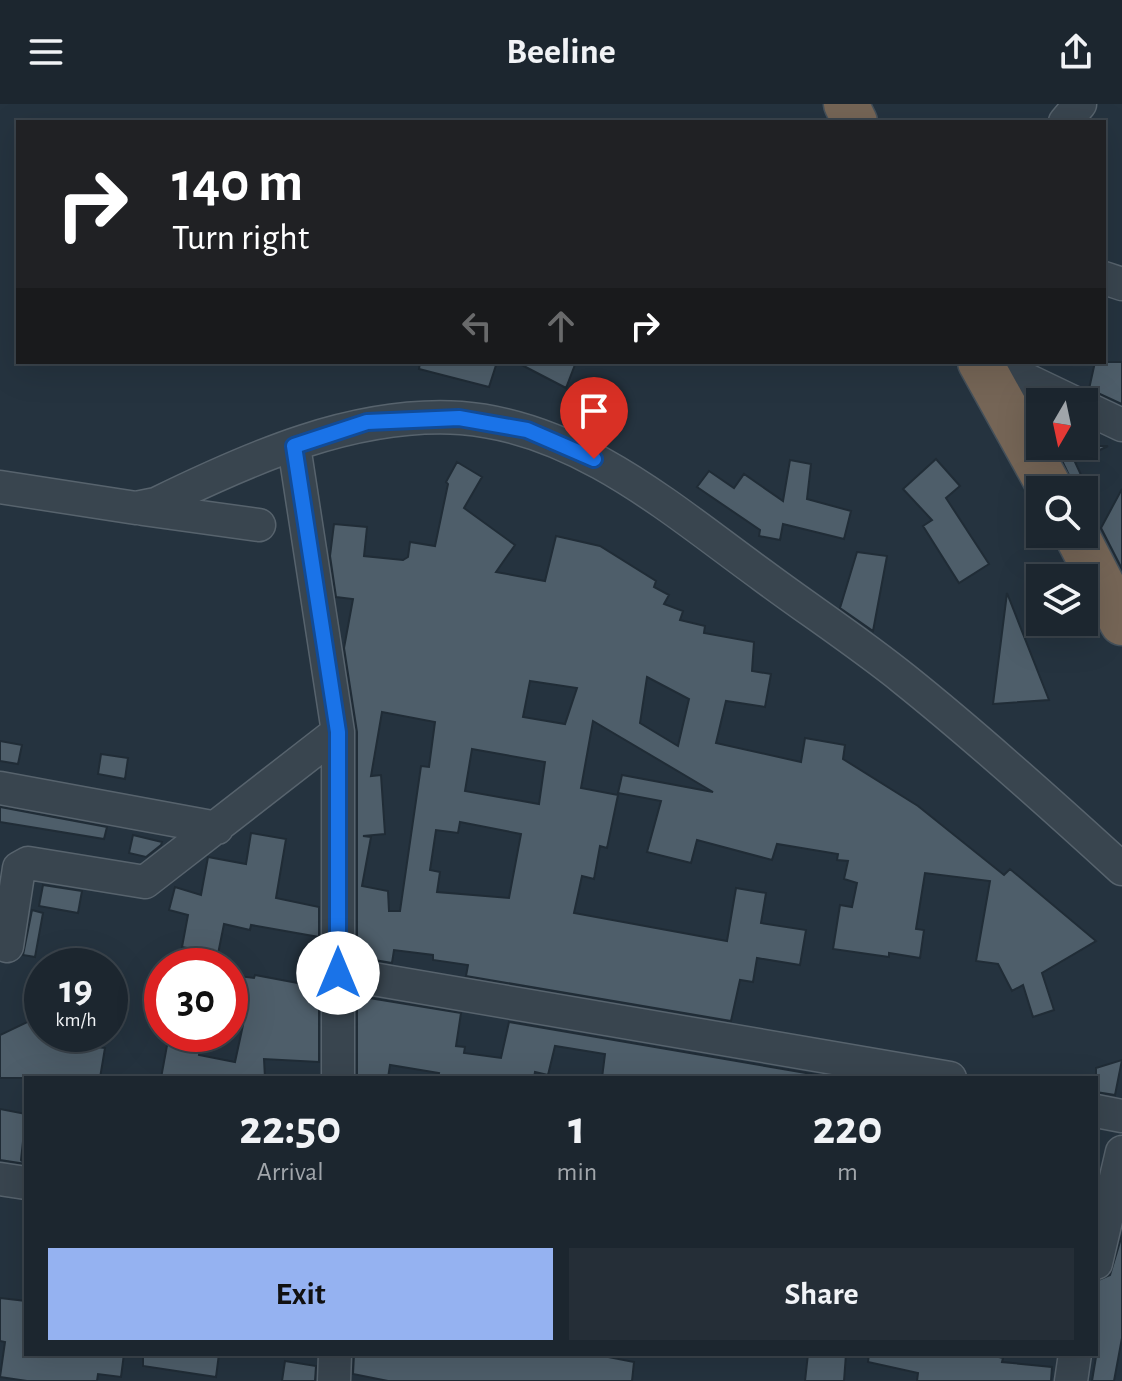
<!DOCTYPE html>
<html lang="en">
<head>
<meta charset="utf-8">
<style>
	:root { --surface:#1c262f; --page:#252e37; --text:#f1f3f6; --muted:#a0a5aa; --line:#3a434b; --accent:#95b2f1 }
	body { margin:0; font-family:"Alegreya Sans",sans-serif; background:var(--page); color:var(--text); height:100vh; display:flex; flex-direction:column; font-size:30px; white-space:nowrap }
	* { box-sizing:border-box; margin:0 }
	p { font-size:26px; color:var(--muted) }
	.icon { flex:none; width:44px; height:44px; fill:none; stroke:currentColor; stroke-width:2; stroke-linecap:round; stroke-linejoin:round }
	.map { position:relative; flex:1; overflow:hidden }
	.drawer { position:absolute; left:24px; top:972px; width:1074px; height:280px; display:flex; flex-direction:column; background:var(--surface); border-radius:0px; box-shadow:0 8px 32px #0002,0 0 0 2px var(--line) }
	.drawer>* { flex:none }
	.banner { position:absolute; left:16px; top:16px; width:1090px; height:244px; border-radius:0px; box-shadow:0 8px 32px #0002,0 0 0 2px var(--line); background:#202124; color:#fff; overflow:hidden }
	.needle { width:52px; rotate:189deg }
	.buttons { position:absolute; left:1026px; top:284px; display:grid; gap:16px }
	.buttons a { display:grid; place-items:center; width:72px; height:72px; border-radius:0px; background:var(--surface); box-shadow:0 8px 32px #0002,0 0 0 2px var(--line); font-size:40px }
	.speed { position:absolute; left:24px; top:844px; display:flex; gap:16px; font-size:40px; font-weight:700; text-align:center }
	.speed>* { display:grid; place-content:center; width:104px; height:104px; border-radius:50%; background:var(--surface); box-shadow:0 8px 32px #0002,0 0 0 2px var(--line); line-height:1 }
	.speed small { font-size:20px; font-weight:400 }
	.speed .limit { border:12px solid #d22; background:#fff; color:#111 }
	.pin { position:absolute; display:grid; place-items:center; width:68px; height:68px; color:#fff; margin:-82px -34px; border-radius:50% 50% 50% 0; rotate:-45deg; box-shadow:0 0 8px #0007 }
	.pin .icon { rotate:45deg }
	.me { position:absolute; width:88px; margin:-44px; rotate:0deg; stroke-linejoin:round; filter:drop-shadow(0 0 6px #0008) }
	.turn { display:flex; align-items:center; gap:28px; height:168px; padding:0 24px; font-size:36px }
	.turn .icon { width:104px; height:104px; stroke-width:2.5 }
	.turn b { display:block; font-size:56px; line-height:68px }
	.lanes { display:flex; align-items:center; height:76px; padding:0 24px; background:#0003; justify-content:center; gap:40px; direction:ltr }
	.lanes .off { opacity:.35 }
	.eta { display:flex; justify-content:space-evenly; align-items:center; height:136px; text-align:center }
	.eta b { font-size:48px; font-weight:700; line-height:56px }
	.cta { display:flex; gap:16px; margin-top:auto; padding:16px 24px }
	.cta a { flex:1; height:92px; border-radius:0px; background:var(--accent); color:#111; font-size:32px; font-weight:700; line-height:92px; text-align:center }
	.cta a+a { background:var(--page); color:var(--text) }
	header { display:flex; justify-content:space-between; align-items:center; height:104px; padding:0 24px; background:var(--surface); font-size:36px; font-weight:700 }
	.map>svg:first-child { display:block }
	.building { fill:#4e5e6a; stroke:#202c36; stroke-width:2; fill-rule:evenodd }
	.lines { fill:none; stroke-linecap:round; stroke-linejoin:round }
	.minor-casing { stroke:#57636d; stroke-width:35 }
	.highway-casing { stroke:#44505a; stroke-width:47 }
	.minor { stroke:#39454f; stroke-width:32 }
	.highway { stroke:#756556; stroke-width:44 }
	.route-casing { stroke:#114b97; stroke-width:20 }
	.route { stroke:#1a73e8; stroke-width:14 }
</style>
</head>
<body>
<header><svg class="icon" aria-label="menu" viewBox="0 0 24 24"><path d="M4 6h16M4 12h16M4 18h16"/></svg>Beeline<svg class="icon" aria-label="share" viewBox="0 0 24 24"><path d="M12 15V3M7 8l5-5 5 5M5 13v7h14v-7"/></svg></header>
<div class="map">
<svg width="1122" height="1277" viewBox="0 0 1122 1277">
	<rect width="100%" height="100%" fill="#25333f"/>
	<path class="building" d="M420 258H497L489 283 419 265Z
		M516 258H576L566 284Z
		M1095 258H1122V300L1089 285Z
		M1055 342H1108L1075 358 1088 386H1076Z
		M936 355 960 382 946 394 989 460 959 479 923 422 932 416 903 385Z
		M790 356 811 360 807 395 851 407 844 435 783 420 780 436 759 432 760 426 697 383 709 367 734 384 744 370 783 397Z
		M457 358 482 373 464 404 515 441 496 468 545 477 556 432 600 442 656 477 654 483 669 491 664 500 683 507 680 516 705 522 704 529 754 538 752 567 771 570 765 603 726 597 716 639 801 658 805 634 845 641 843 655 918 702 1004 771 1010 765 1096 837 1042 869 1054 906 1033 913 1023 881 1012 887 998 860 976 857 990 777 925 769 916 825 924 826 920 854 889 849V853L833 845 840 801 852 803 857 779 844 775 848 757 837 756 838 750 777 740 772 756 697 736 691 759 647 748 661 697 618 689 622 671 713 688 593 617 581 684 618 691 607 744 600 742 594 775 582 772 574 809 727 837 736 784 766 789 761 819 806 826 800 861 757 854 753 878 740 876 731 917 466 872 468 861 433 856V851L394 846 392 859 357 853V628L344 544 353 495 336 493 330 452 334 420 367 423 364 452 403 456 408 453 410 438 435 442 448 380 446 378ZM647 573 689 595 678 642 640 619ZM530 577 577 584 565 620 523 613ZM382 608 435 618 429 663 421 662 400 807H389L388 787 362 782 371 733 363 732 385 730 381 671 371 672ZM472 645 545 658 539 700 465 687ZM460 718 521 730 509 794 437 788 440 768 430 766 436 726 458 729Z
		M1122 385V465L1101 424Z
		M857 448 887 452 873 527 840 504Z
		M1007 489 1049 596 993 600Z
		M0 637 22 641 18 660 0 657Z
		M101 650 128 654 125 675 98 670Z
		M0 703 107 723 104 735 0 718Z
		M251 729 286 735 276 794 319 803V833L251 821 250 826 224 820 218 850 182 843 188 811 169 806 175 783 201 791 208 753 246 760Z
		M133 731 162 738 161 741 146 753 129 749Z
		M43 781 82 787 78 809 39 802Z
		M32 806 43 809 35 853 23 851Z
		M230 871 254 874 255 871 319 883V958L264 955 265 974H161L168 936 200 943 199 951 235 958 243 921 234 920 236 899 230 898Z
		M357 892 461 909 456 942 465 943 464 949 501 954 509 918 835 974H602L605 950 555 942 548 971 535 968 534 974H438L439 969 390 961 388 974H357Z
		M42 911V930H74L72 940 105 944 100 974H0V931Z
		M1122 956 1115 991 1096 988V964Z
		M0 1005 26 1010 21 1056 26 1060 0 1056Z
		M1122 1131V1234L1114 1277H1092L1096 1253V1177L1110 1171Z
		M0 1194 26 1197V1250H124L121 1273 98 1270 97 1277H27L0 1273 5 1238 0 1237Z
		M143 1250H219L216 1273 143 1262Z
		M354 1250H593L634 1258 632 1277H388L353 1270Z
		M808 1250H846L844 1277H805Z
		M869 1250H986L1003 1254 1002 1258 1052 1263 1051 1277H917L918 1269 868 1258Z
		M285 1257 316 1262 315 1277H282Z"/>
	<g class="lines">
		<defs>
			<path id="minor" d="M1065 18 1080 0
				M1104 174 1122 180
				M987 272 1027 276 1073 298
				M1084 303 1122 321
				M294 342 338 628V974
				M0 383 136 404 156 400C250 354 355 307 461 314 578 323 671 405 762 471 809 506 858 538 904 575 979 635 1051 700 1122 765
				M143 405 259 421
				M0 684 217 724
				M7 842 19 764 28 759 145 778 338 628
				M338 869 950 974
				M1096 1007 1122 1012
				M0 1075 26 1079
				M1096 1159 1122 1048
				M334 1277 335 1250
				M1071 1277 1075 1250"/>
			<path id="highway" d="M846 0 855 18
				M980 258 1051 386
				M1076 430 1122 519"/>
		</defs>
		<use href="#minor" class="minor-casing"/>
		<use href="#highway" class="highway-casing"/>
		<use href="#minor" class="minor"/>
		<use href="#highway" class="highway"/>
	</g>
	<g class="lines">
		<defs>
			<path id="route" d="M338 869V628L294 342 367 318 459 314 527 326 594 355"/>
		</defs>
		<use href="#route" class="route-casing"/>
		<use href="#route" class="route"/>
	</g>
</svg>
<div class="buttons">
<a><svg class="needle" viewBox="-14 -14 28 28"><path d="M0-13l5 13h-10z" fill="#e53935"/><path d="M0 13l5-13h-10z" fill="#a0a5aa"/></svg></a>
<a><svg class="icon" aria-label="search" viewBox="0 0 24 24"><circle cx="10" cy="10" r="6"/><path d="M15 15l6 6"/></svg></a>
<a><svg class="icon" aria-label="layers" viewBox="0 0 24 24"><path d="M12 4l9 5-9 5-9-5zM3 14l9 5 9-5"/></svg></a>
</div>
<div class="speed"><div>19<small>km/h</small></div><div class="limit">30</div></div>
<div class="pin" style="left:594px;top:355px;background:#d93025"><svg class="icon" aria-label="arrive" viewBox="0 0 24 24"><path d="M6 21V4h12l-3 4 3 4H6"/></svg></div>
<svg class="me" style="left:338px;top:869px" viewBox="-20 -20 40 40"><circle r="19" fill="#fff"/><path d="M0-13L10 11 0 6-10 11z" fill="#1a73e8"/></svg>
<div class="banner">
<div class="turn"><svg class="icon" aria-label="right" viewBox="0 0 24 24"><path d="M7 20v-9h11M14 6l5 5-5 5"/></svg><div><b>140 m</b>Turn right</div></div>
<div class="lanes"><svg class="icon off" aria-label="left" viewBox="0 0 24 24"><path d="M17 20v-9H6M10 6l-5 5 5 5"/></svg><svg class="icon off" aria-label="ahead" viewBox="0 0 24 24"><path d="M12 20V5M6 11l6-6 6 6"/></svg><svg class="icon" aria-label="right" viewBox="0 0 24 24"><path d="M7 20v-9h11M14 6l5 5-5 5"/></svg></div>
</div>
<section class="drawer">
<div class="eta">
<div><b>22:50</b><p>Arrival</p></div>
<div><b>1</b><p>min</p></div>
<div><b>220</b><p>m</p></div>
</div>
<div class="cta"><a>Exit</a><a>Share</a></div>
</section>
</div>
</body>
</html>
